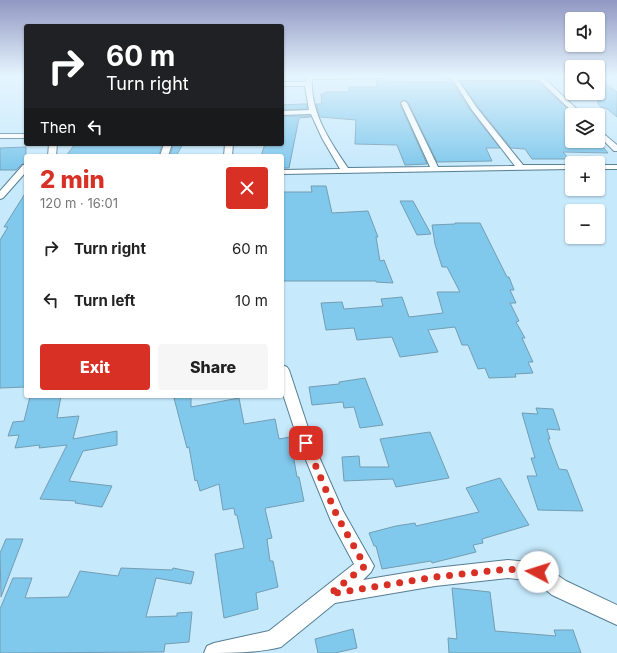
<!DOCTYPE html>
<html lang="en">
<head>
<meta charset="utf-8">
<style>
	:root { --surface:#fff; --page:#f6f6f6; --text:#222; --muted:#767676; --accent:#d93025 }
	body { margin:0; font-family:Inter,sans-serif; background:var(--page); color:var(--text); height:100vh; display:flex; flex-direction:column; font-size:15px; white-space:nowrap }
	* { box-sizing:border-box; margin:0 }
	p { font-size:13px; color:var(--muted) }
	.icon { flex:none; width:22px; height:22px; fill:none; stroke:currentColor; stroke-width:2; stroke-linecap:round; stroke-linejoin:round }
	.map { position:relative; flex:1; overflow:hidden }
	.drawer { position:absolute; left:24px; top:154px; width:260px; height:244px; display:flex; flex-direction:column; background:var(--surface); border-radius:4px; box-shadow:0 1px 3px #0004 }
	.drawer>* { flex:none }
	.banner { position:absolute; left:24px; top:24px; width:260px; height:122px; border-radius:4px; box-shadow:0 1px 3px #0004; background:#202124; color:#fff; overflow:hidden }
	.controls { position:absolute; left:565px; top:12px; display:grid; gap:8px }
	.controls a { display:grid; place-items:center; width:40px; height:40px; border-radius:4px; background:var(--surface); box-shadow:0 1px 3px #0004; font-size:20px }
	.pin { position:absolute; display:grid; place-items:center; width:34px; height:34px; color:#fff; margin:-17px; border-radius:8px; box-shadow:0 2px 6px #0006 }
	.me { position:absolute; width:44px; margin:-22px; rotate:275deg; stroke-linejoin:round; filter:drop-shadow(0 0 3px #0008) }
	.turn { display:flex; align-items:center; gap:14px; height:84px; padding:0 16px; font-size:18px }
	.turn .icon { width:52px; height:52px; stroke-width:2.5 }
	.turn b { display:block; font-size:28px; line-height:34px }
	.then { display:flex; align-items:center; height:38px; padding:0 16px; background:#0003; gap:8px; font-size:15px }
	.round { display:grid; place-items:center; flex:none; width:42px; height:42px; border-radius:4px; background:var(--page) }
	.headline { display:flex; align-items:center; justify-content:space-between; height:68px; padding:0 16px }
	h1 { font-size:24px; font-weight:800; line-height:30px; color:var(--accent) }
	.primary-button { display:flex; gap:8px; margin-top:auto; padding:8px 16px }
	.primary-button a { flex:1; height:46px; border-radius:4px; background:var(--accent); color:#fff; font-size:16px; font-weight:800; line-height:46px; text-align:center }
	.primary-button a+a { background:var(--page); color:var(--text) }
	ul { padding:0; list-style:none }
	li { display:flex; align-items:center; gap:12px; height:52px; padding:0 16px }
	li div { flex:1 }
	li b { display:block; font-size:15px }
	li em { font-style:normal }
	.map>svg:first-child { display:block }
	.building { fill:#80c8ec; stroke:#739db3 }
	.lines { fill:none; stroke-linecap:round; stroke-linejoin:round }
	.minor-casing { stroke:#557e93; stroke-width:2 }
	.minor { fill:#fff; fill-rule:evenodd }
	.route { stroke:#d93025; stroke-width:7; stroke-dasharray:0 12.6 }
</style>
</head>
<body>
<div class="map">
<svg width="617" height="653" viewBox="0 0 617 653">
	<rect width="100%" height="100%" fill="#c6e9fc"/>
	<g class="building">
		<path d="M 598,77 L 617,92 L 617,117 L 606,108 L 602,108 L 598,104 Z"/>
		<path d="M 376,81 L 452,82 L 471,111 L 500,148 L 486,148 L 492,161 L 437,162 L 408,102 L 405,100 L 400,104 L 427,164 L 405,165 L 397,145 L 355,144 L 356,120 L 320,117 L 316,104 L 322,104 L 321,94 L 325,94 L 325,92 L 349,92 L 349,87 L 377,87 Z"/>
		<path d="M 461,82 L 538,82 L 572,113 L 572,141 L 598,141 L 608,153 L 563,152 L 569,159 L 532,159 L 525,149 L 511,148 L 478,107 Z"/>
		<path d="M 302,104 L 307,104 L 307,109 L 282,110 L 282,105 Z"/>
		<path d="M 282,116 L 310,116 L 311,117 L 299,118 L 289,168 L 282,168 L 282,156 L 261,156 L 265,144 L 282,144 Z"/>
		<path d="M 75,144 L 162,144 L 159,156 L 66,156 Z"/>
		<path d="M 173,144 L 183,144 L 176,156 L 170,156 Z"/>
		<path d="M 26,147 L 26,164 L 22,164 L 16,170 L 0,170 L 0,148 Z"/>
		<path d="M 311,186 L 326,186 L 332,213 L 368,211 L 378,237 L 376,237 L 380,261 L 384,260 L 393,283 L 376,282 L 376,281 L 282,281 L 282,192 L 312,192 Z"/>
		<path d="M 26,192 L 26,387 L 0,388 L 0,240 L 8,227 L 4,227 Z"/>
		<path d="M 400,201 L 413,201 L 431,234 L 417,235 Z"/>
		<path d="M 455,223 L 480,223 L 507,277 L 509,277 L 514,290 L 510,290 L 516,303 L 510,303 L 519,321 L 516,322 L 525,338 L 522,338 L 533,362 L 528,362 L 533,373 L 515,374 L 516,377 L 489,378 L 485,368 L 478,369 L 468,345 L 462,345 L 455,327 L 428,330 L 438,352 L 400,357 L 392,337 L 357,340 L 354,328 L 326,330 L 321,303 L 342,302 L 344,309 L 383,306 L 381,299 L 402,297 L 409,317 L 443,313 L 437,292 L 460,292 L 447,267 L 442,267 L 435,244 L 432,225 L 455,224 Z"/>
		<path d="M 365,378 L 383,425 L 360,428 L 354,407 L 344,408 L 343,402 L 312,405 L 309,387 L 339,384 L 339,382 Z"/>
		<path d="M 41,396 L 61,396 L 57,418 L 79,416 L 73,439 L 117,431 L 117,445 L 83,451 L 69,481 L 112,486 L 102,507 L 75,503 L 76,501 L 40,499 L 67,445 L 39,448 L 40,445 L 15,448 L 19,435 L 8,436 L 13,422 L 24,421 L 30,397 Z"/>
		<path d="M 191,396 L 191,407 L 239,398 L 244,424 L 275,419 L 279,439 L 290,437 L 297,477 L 299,477 L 304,501 L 266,508 L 265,509 L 272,538 L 267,539 L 270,561 L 273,561 L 278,587 L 256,593 L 258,609 L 224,618 L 215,554 L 244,548 L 237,515 L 235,515 L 234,508 L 223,510 L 219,484 L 200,491 L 197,480 L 195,481 L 189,447 L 187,448 L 174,398 Z"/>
		<path d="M 536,408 L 553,409 L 560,430 L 547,429 L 550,439 L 548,439 L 559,469 L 567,470 L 583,511 L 538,510 L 527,476 L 537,476 L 531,458 L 535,458 L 522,413 L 538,414 Z"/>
		<path d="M 430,432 L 449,478 L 396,487 L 393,479 L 344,481 L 342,457 L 359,456 L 360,467 L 389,467 L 380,439 Z"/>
		<path d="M 500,478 L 529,525 L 482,539 L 483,543 L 473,545 L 476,552 L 432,563 L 431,561 L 382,569 L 376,546 L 374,546 L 369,533 L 396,526 L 415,523 L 416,526 L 479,512 L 466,488 Z"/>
		<path d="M 6,539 L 23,539 L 1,597 L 0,553 Z"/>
		<path d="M 121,568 L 172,570 L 173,568 L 194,572 L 191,584 L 156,578 L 146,617 L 177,616 L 177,613 L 192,612 L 189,642 L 165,644 L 164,652 L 0,653 L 0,609 L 13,578 L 32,578 L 25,598 L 68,597 L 80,571 L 118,576 Z"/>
		<path d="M 452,588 L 490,592 L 495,631 L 556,636 L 554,630 L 573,630 L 581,653 L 449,653 L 448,638 L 457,639 Z"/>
		<path d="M 353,629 L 357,648 L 335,653 L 318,653 L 315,639 Z"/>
	</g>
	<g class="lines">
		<defs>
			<g id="minor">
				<path d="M 306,76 L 389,76 L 386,78 L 312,79 C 310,112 330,142 348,168 L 430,167 L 401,103 L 404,101 L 407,103 L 438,167 L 515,166 L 472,110 L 453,80 L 439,76 L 542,76 L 583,115 L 576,115 L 539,80 L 458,80 L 477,108 L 523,165 L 572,165 L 572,169 L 282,174 L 282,170 L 340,169 L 322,138 L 311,114 L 282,115 L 282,111 L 309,110 L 305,86 L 282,86 L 282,82 L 306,82 Z"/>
				<path d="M 598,129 L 617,145 L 617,151 L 614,151 L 598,135 Z"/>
				<rect x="0" y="134" width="26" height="4"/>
				<path d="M 49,144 L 57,144 L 56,156 L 48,156 Z"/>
				<path d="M 164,144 L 172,144 L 168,156 L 160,156 Z"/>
				<path d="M 225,144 L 233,144 L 232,156 L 224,156 Z"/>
				<path d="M 23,165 L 26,165 L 26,172 L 3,198 L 0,199 L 0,191 Z"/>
				<rect x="598" y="165" width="19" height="4"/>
				<path d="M 282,365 L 287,367 L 289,370 L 313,443 L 343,511 L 374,566 L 371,572 L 363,580 L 435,568 L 508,560 L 538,563 L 544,566 L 566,581 L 617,605 L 617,625 L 552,595 L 535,581 L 508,578 L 435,586 L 335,603 L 281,647 C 257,653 229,653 204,653 L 207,646 L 214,643 L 269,631 L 354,564 L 331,521 L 299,443 L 282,391 Z"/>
			</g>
		</defs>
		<use href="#minor" class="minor-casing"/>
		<use href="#minor" class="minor"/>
	</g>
	<linearGradient id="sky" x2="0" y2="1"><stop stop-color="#9198c3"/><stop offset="0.45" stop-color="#e5f5fe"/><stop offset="1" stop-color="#e5f5fe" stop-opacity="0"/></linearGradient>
	<rect width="617" height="168" fill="url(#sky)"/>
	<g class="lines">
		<path class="route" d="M 306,443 L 337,516 L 365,566 L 330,594 L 435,577 L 508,569 L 538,572"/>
	</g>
</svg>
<div class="controls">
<a><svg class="icon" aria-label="sound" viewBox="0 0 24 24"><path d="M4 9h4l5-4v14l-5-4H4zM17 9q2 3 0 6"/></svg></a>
<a><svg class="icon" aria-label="search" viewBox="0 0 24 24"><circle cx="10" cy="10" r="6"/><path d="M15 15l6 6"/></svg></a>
<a><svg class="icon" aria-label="layers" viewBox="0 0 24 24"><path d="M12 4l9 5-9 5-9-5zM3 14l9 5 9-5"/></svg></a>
<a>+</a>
<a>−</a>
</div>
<div class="pin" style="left:306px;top:443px;background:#d93025"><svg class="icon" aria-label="arrive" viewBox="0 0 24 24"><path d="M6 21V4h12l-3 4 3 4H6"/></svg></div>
<svg class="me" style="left:538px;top:572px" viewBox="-20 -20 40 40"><circle r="19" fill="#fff"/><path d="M0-13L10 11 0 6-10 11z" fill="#d93025"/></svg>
<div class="banner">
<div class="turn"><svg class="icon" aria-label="right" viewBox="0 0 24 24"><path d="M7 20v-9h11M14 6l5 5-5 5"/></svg><div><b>60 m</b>Turn right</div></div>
<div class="then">Then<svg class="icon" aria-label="left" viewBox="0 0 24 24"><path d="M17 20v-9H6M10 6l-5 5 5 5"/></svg></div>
</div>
<section class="drawer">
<div class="headline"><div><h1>2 min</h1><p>120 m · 16:01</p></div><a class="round" style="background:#d93025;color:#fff"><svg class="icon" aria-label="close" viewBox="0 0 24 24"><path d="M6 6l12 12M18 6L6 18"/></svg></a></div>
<ul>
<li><svg class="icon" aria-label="right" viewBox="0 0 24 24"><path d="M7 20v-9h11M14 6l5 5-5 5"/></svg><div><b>Turn right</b></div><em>60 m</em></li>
<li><svg class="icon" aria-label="left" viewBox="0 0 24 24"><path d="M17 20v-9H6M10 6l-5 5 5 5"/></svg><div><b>Turn left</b></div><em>10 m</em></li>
</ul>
<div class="primary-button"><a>Exit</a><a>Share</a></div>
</section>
</div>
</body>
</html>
